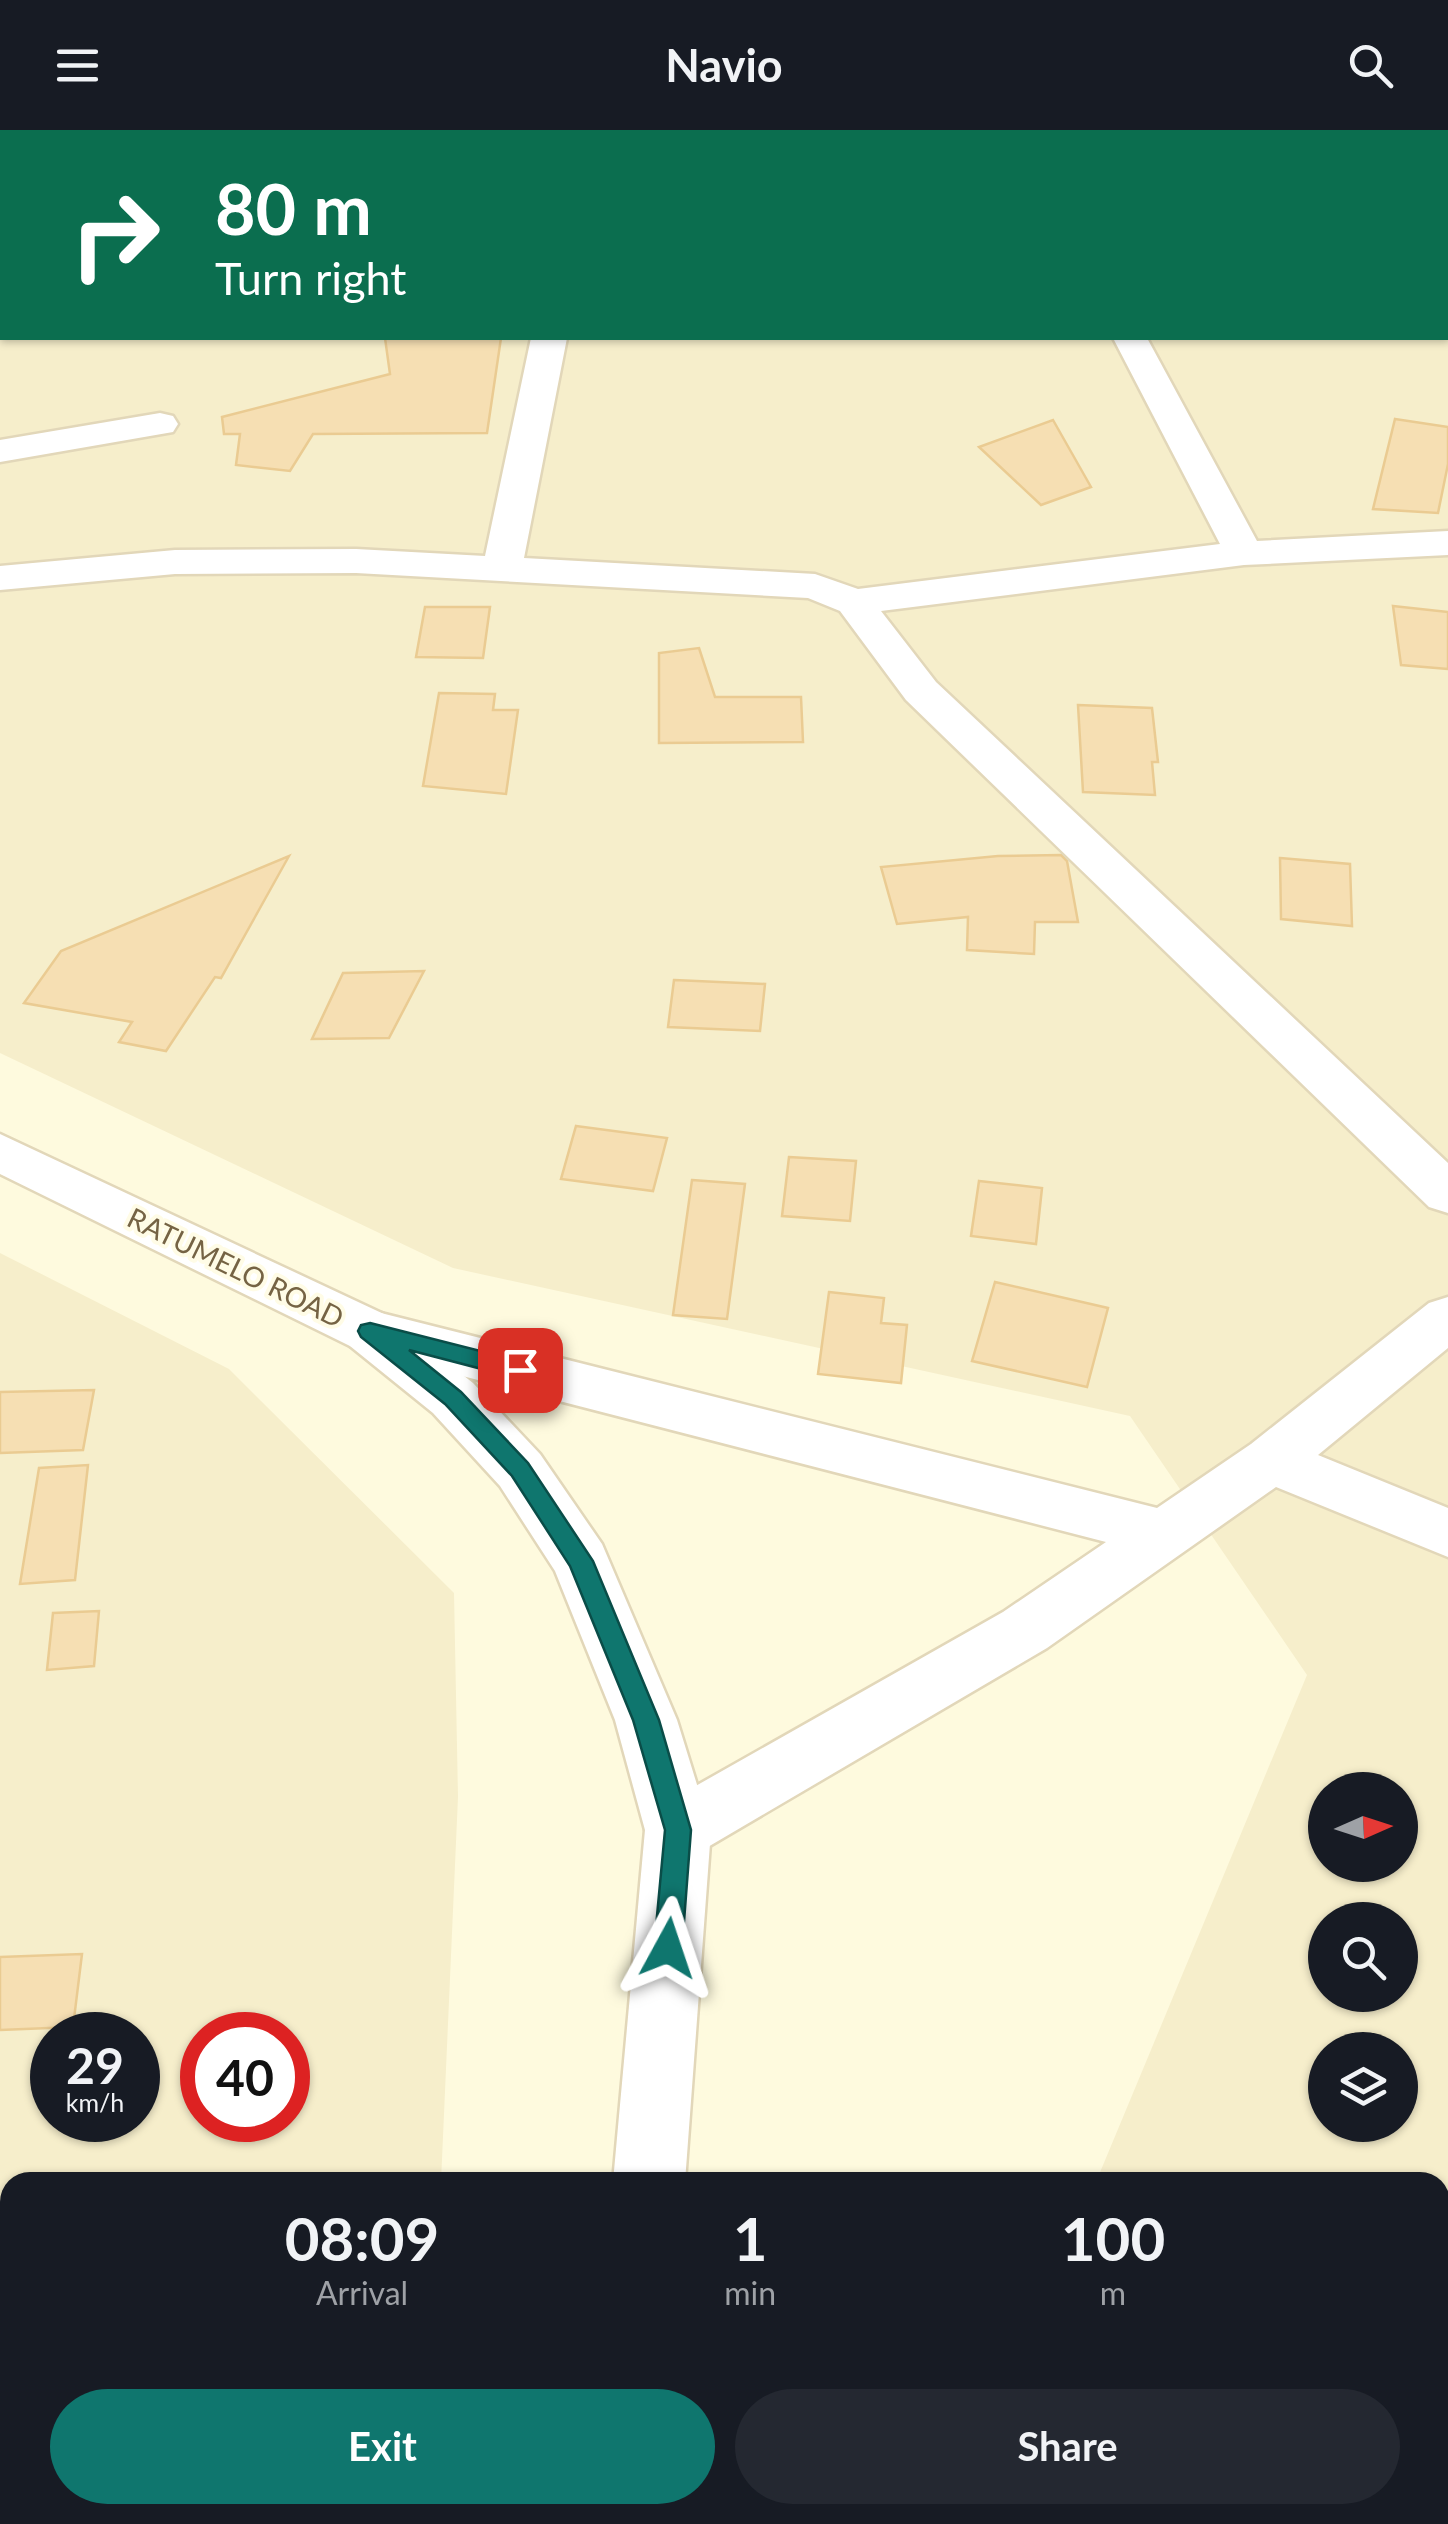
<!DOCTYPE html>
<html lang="en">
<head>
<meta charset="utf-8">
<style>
	:root { --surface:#171b24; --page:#242831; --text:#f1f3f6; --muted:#9ea1a6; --accent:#0f766e }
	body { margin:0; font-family:Lato,sans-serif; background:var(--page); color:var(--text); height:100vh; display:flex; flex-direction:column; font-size:38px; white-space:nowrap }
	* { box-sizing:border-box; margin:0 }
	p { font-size:32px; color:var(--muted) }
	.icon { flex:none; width:55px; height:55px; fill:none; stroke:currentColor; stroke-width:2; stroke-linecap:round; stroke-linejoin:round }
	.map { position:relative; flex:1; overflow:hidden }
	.drawer { position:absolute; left:0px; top:2042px; width:1450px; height:352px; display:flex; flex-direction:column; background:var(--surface); border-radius:30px 30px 0 0; box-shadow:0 2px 8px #0004 }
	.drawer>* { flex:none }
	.banner { position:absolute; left:0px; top:0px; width:1450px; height:210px; box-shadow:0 2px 8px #0004; background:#0b6e4f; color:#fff; overflow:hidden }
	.needle { width:65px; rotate:87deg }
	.buttons { position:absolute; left:1308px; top:1642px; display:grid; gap:20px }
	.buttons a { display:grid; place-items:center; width:110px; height:110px; border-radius:50%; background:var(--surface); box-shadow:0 2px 8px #0004; font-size:50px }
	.speed { position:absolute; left:30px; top:1882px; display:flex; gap:20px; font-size:50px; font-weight:700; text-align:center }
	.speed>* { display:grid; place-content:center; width:130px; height:130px; border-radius:50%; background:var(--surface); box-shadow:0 2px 8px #0004; line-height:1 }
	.speed small { font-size:25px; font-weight:400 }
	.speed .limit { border:15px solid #d22; background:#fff; color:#111 }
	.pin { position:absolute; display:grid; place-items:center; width:85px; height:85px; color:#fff; margin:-42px; border-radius:20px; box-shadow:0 5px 15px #0006 }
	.me { position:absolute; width:110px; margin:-55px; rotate:5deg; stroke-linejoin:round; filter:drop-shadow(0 0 8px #0008) }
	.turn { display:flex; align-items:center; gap:35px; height:210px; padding:0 50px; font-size:45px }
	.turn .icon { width:130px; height:130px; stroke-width:2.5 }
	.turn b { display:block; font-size:70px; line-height:85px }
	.eta { display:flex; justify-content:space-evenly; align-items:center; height:170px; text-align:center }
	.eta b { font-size:60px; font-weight:700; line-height:70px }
	.button { display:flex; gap:20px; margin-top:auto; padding:20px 50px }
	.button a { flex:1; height:115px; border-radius:60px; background:var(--accent); color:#fff; font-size:40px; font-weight:700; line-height:115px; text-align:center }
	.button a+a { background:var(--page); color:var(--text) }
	header { display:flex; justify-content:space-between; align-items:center; height:130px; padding:0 50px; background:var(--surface); font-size:45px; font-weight:700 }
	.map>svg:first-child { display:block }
	.residential { fill:#f6eecb; fill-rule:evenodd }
	.building { fill:#f6dfb3; stroke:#eacb92; stroke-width:2.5 }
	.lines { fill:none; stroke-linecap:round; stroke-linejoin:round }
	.minor-casing { stroke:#e2d7b9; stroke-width:5 }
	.tertiary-casing { stroke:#e2d7b9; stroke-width:5 }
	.minor { fill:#fff; fill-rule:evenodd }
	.tertiary { fill:#fff; fill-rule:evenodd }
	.route { fill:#0f766e; stroke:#0a4d48; stroke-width:2.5 }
	.labels { text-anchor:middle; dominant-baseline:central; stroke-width:8; stroke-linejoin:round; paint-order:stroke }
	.street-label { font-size:28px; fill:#756344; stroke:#fffce6 }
</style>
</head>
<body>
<header><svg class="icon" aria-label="menu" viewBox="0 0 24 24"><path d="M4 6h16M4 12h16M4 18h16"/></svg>Navio<svg class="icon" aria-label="search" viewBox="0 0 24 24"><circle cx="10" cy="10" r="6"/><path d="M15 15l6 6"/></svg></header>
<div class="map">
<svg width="1448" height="2394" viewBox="0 0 1448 2394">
	<rect width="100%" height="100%" fill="#fefade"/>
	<g class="residential">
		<path d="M 0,0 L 1448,0 L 1448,2394 L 1013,2394 L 1015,2385 L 1440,2385 L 1440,2052 L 1096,2052 L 1307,1545 L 1130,1286 L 453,1138 L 0,923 ZM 2,2 L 1448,2 L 1448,208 L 2,208 ZM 1325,1660 L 1400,1660 L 1400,1735 L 1325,1735 ZM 1325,1790 L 1400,1790 L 1400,1865 L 1325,1865 ZM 1325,1920 L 1400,1920 L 1400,1995 L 1325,1995 Z"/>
		<path d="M 0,1123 L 229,1239 L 454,1463 L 458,1667 L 441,2052 L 10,2052 L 10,2385 L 462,2385 L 463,2394 L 0,2394 ZM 52,1905 L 138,1905 L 138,1990 L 52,1990 ZM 202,1905 L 288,1905 L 288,1990 L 202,1990 Z"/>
	</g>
	<g class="building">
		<path d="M 385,208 L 501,208 L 487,303 L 313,304 L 290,341 L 236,335 L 240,304 L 224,304 L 222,287 L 390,244 Z"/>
		<path d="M 1395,289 L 1448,297 L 1448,334 L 1438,383 L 1373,379 Z"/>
		<path d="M 1053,290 L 1091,357 L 1041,375 L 979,317 Z"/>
		<path d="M 1393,476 L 1448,482 L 1448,539 L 1401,535 Z"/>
		<path d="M 425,477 L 490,477 L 483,528 L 416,527 Z"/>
		<path d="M 699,518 L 715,567 L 801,567 L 803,612 L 659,613 L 659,523 Z"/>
		<path d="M 439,563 L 495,564 L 493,580 L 518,580 L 506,664 L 423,656 Z"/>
		<path d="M 1078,575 L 1152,578 L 1158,632 L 1152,632 L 1155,665 L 1083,662 Z"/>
		<path d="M 1061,725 L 1067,731 L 1078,792 L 1035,792 L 1034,824 L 967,820 L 968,787 L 897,794 L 881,737 L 998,726 Z"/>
		<path d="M 289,726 L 221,848 L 215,847 L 166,921 L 119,912 L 132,892 L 24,873 L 61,821 Z"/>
		<path d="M 1280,728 L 1350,734 L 1352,796 L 1281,789 Z"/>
		<path d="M 424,841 L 389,908 L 312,909 L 343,843 Z"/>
		<path d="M 674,850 L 765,854 L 760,901 L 668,897 Z"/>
		<path d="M 576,996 L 667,1008 L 653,1061 L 561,1049 Z"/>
		<path d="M 789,1027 L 856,1031 L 850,1091 L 782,1086 Z"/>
		<path d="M 692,1050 L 745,1054 L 727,1189 L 673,1185 Z"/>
		<path d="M 979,1051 L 1042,1058 L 1036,1114 L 971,1106 Z"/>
		<path d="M 995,1152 L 1108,1178 L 1087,1257 L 972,1231 Z"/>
		<path d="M 829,1162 L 884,1168 L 881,1193 L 907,1195 L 901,1253 L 818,1244 Z"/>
		<path d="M 94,1260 L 83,1320 L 0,1323 L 0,1262 Z"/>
		<path d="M 88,1335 L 75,1450 L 20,1454 L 39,1338 Z"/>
		<path d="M 99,1481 L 94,1536 L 47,1540 L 53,1483 Z"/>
		<path d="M 82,1824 L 73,1897 L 0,1900 L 0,1827 Z"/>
	</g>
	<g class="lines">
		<defs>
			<g id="minor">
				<path d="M 551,0 L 583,0 L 583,2 L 552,2 Z"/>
				<path d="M 531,208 L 567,208 L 524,428 L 815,444 L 858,459 L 1220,414 L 1113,208 L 1147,208 L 1257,411 L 1448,401 L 1448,425 L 1244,435 L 881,481 L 936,552 L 1448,1033 L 1448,1083 L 1429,1077 L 906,570 L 840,481 L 808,468 L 356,443 L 175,444 L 0,460 L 0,436 L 175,420 L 356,419 L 485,426 Z"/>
				<path d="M 160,283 L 173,286 L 178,294 L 173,302 L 0,332 L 0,310 Z"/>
				<path d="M 1448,1167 L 1448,1218 L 1318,1325 L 1448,1378 L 1448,1427 L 1276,1357 L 1047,1518 L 701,1721 L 678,1729 L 655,1721 L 645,1700 L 655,1679 L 1003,1482 L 1106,1412 L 369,1222 L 350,1216 L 341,1201 L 350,1186 L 369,1180 L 1157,1378 L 1251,1314 L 1429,1173 Z"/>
			</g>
			<g id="tertiary">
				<path d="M 1065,0 L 1106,0 L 1108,2 L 1067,2 Z"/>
				<path d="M 0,1004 L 388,1186 L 473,1253 L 540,1324 L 602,1414 L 677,1590 L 711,1700 L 685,2052 L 613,2052 L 645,1700 L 615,1590 L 555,1441 L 500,1356 L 433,1283 L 350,1216 L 0,1044 Z"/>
				<rect x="585" y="2385" width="78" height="9"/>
			</g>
		</defs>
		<use href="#minor" class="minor-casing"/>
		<use href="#tertiary" class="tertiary-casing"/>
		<use href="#minor" class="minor"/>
		<use href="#tertiary" class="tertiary"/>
	</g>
	<path class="route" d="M 370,1193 L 520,1231 L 532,1240 L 520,1249 L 409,1220 L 461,1262 L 528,1333 L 593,1431 L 659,1590 L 691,1700 L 682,1818 L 678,1827 L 668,1830 L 658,1827 L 654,1818 L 665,1700 L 633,1590 L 570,1436 L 512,1346 L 445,1274 L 361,1207 L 358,1201 L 361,1195 Z"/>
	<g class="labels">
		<g class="street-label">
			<text transform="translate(236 1137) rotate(26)">RATUMELO ROAD</text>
		</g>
	</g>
</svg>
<div class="buttons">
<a><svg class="needle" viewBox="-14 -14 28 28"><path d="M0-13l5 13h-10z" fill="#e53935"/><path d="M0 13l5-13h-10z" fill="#9ea1a6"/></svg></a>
<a><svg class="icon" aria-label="search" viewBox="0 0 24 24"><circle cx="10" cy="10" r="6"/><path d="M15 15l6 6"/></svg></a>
<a><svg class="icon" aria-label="layers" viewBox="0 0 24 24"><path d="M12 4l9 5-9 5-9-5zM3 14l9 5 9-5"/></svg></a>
</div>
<div class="speed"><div>29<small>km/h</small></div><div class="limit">40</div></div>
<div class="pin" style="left:520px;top:1240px;background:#d93025"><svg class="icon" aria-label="arrive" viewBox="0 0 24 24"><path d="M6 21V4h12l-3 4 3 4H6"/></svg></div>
<svg class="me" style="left:668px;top:1818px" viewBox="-20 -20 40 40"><path d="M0-17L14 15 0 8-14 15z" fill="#0f766e" stroke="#fff" stroke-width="4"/></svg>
<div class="banner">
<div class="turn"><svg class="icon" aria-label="right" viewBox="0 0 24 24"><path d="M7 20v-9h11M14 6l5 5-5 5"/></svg><div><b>80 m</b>Turn right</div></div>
</div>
<section class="drawer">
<div class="eta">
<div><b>08:09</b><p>Arrival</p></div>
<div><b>1</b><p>min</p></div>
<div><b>100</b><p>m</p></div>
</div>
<div class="button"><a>Exit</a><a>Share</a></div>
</section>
</div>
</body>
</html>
